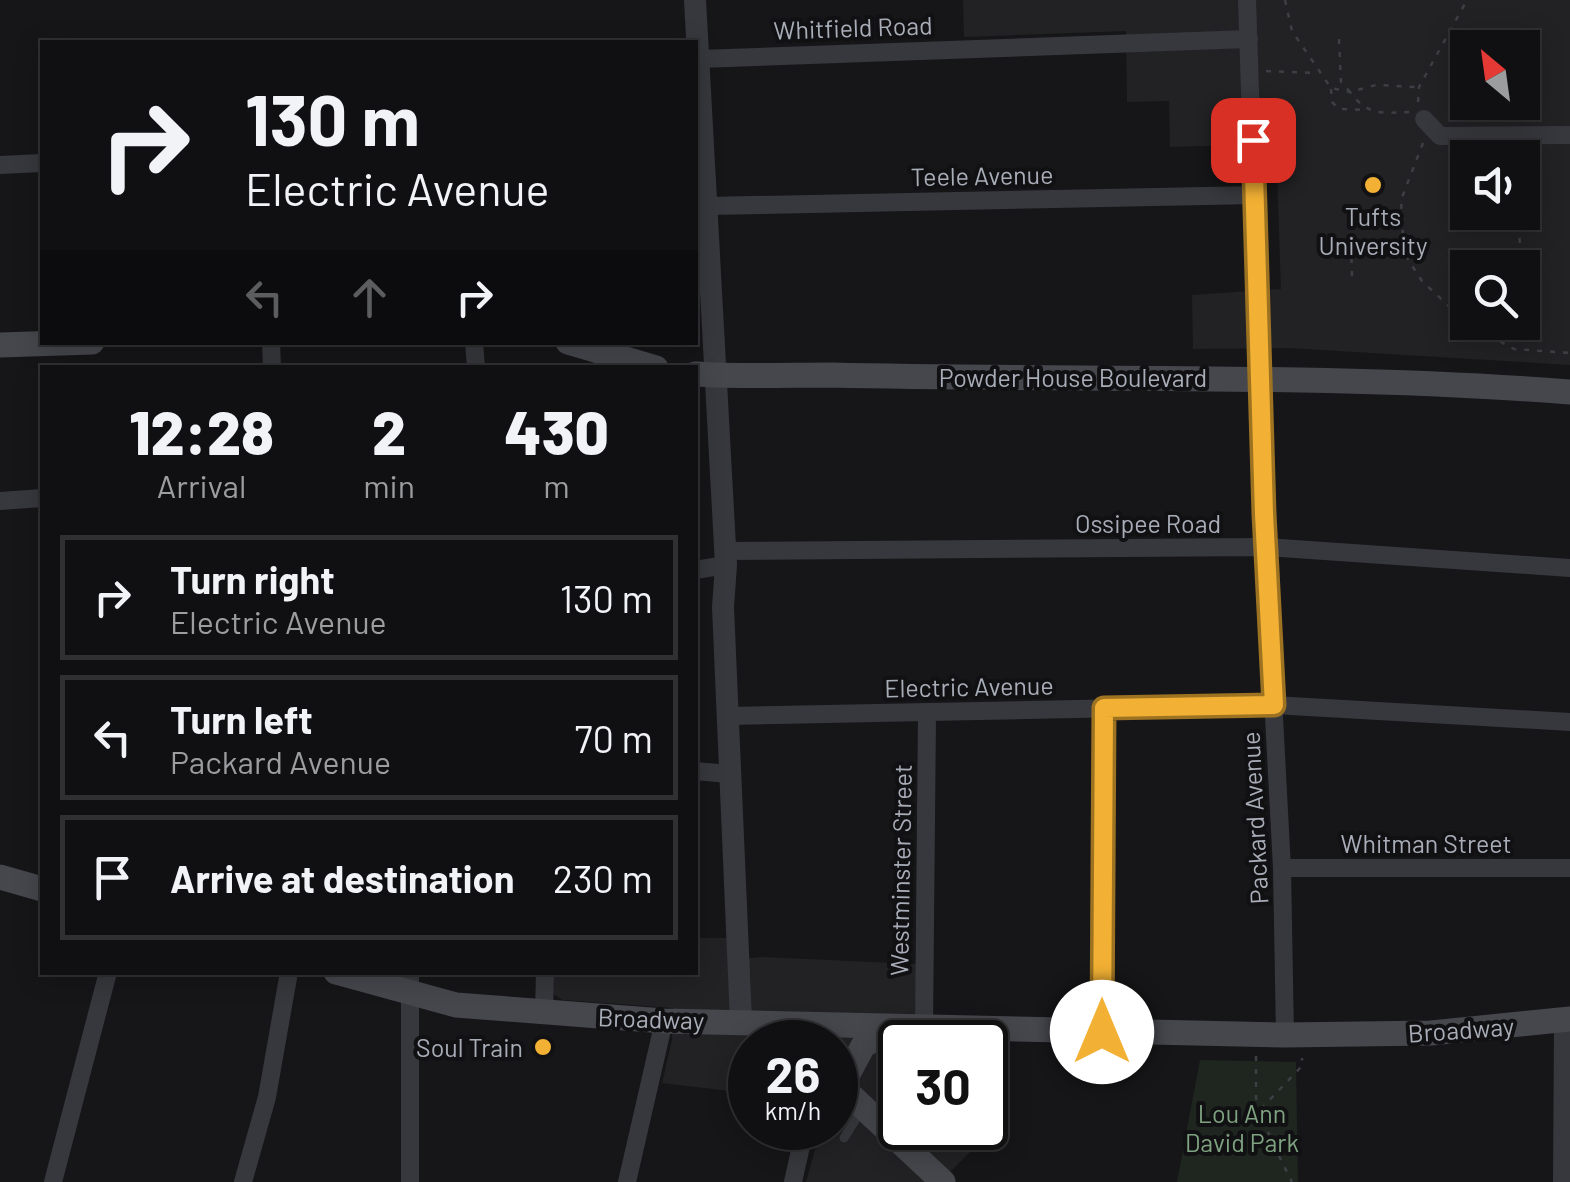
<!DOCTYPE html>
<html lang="en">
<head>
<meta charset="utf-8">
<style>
	:root { --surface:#101012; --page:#19191b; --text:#f1f3f6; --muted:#9c9d9f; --line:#303032 }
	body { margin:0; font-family:Barlow,sans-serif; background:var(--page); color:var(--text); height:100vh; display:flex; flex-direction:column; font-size:38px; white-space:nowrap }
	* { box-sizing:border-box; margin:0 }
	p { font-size:32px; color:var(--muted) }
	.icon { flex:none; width:55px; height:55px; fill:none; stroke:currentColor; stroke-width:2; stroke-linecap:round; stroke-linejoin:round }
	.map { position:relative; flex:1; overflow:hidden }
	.sheet { position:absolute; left:40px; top:365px; width:658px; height:610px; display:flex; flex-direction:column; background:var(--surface); border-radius:0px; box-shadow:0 5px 25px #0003,0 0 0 2px var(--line) }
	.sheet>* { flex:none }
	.hud { position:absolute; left:40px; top:40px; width:658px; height:305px; border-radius:0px; box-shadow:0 5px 25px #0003,0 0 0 2px var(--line); background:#101012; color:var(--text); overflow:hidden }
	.needle { width:65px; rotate:331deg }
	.fabs { position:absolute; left:1450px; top:30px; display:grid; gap:20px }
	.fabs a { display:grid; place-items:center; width:90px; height:90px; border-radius:0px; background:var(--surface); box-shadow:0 5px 25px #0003,0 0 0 2px var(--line); font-size:50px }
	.speed { position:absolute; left:728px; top:1020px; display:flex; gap:20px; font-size:50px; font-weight:700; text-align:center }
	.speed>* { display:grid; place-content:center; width:130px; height:130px; border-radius:50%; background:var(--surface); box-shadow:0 5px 25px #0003,0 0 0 2px var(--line); line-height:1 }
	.speed small { font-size:25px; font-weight:400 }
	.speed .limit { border:5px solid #111; border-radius:15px; background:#fff; color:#111 }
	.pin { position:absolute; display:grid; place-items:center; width:85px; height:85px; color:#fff; margin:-42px; border-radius:20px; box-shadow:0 5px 15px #0006 }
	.me { position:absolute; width:110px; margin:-55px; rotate:0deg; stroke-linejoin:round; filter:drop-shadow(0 0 8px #0008) }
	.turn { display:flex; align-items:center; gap:35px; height:210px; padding:0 40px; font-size:45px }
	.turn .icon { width:130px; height:130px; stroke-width:2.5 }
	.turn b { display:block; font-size:70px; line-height:85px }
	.lanes { display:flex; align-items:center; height:95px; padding:0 40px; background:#0003; justify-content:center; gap:50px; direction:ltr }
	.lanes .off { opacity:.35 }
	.eta { display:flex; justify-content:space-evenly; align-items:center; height:170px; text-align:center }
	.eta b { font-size:60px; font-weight:800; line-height:70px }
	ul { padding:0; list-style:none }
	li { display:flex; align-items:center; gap:30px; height:125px; margin:0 20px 15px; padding:0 20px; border:5px solid var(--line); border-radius:0px }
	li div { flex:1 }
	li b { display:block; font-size:38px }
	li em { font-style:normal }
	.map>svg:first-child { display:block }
	.built { fill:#222225; fill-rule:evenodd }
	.green { fill:#1e261f }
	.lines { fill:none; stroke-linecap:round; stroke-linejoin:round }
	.path { stroke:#3d3f44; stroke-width:2.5; stroke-dasharray:5 8; stroke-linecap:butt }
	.service { stroke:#37383d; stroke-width:9 }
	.minor { stroke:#37383d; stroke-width:18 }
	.tertiary { stroke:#37383d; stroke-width:22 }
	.secondary { stroke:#45474d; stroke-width:25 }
	.route-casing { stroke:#9d7322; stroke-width:25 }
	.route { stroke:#f2b134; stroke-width:18 }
	.poi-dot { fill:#f2b134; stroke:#111113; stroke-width:4 }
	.labels { text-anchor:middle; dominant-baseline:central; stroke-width:8; stroke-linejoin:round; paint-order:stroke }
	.street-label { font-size:25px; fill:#a8adb8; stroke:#111113 }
	.poi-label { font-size:25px; fill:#a8adb8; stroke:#111113 }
	.park-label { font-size:25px; fill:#7fa381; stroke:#111113 }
</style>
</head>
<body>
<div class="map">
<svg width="1570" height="1182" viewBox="0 0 1570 1182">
	<rect width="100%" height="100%" fill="#161618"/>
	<g class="built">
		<path d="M 963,0 L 1570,0 L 1570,365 L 1288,348 L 1193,349 L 1192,295 L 1281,289 L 1276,144 L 1170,147 L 1169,101 L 1127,102 L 1126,31 L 964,37 ZM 1468,48 L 1522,48 L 1522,102 L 1468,102 ZM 1468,158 L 1522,158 L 1522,212 L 1468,212 ZM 1468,268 L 1522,268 L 1522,322 L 1468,322 Z"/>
		<path d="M 695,938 L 732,938 L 737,959 L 762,957 L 916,964 L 922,1042 L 900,1042 L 900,1128 L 976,1128 L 986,1136 L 940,1182 L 806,1182 L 821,1128 L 835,1128 L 835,1042 L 750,1042 L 750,1102 L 733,1101 L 729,1091 L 662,1083 L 672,1040 L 673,1008 L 563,1000 L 553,994 L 554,973 L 695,972 Z"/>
	</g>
	<path class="green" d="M 1200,1060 L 1296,1062 L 1298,1182 L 1177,1182 Z"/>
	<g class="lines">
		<g class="path">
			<path d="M 1285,0 L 1292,31 L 1331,88 L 1350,92 C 1368,116 1381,113 1409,112"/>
			<path d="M 1339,39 L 1341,82 L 1350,92 L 1376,85 L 1417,87"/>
			<path d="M 1266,71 L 1318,73"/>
			<path d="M 1331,89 L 1332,102 L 1339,109 L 1367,110"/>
			<path d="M 1418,102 L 1419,87 L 1467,0"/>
			<path d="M 1423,143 L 1401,200 L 1404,253 L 1422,281 L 1468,324 L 1514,349 L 1570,353"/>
			<path d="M 1270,150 L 1294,149"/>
			<path d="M 1513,158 L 1528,153"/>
			<path d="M 1522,169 L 1535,155"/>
			<path d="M 1519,212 L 1520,255 L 1540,252"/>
			<path d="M 1352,276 L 1351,243 L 1402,240"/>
			<path d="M 1256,1056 L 1256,1098 L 1271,1140 L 1292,1182"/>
			<path d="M 1261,1109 L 1302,1066 L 1302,1058"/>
		</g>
		<path class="service" d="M 844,1138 L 861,1111"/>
		<g class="minor">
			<path d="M 1247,0 L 1265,547 L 1282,868 L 1285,1035"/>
			<path d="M 699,59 L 1249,39"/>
			<path d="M 1424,119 L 1440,136 L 1570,135"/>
			<path d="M 0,165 L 42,163"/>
			<path d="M 708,206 L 1256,195"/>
			<path d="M 271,342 L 272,368"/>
			<path d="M 474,342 L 476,368"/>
			<path d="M 0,501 L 42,498"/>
			<path d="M 725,551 L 1265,547 L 1570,568"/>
			<path d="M 695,570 L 726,565"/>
			<path d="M 728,716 L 1274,705 L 1570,722"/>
			<path d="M 695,771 L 729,774"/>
			<path d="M 1282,868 L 1570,868"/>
			<path d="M 544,1014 L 545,972"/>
			<path d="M 924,1028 L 927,713"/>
			<path d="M 1102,1031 L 1104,708"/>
			<path d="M 53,1182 L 108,972"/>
			<path d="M 243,1182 L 267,1097 L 289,972"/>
			<path d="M 410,1182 L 410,972"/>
			<path d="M 627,1182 L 664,1021"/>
			<path d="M 793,1182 L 805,1128"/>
			<path d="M 1562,1182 L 1563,1021"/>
		</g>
		<path class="tertiary" d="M 695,0 L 726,565 L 723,607 L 741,1021"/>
		<g class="secondary">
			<path d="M 568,342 L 656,368"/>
			<path d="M 0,345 L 92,342"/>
			<path d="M 695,374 C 741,377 786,375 832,375 C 1078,381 1324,373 1570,392"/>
			<path d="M 0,877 L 42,889"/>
			<path d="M 336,972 L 456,1005 L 664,1021 L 1285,1035 L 1431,1033 L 1570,1019"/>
			<path d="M 835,1081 L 943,1182"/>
			<path d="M 841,1087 L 863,1046 L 893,1027"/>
		</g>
	</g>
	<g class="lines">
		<defs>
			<path id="route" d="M 1102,1032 L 1104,708 L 1274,705 L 1264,514 L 1253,140"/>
		</defs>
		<use href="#route" class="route-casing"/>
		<use href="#route" class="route"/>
	</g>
	<g class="poi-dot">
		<circle cx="1373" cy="185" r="10"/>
		<circle cx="543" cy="1047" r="10"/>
	</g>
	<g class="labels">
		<g class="street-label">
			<text transform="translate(853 27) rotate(-2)">Whitfield Road</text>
			<text transform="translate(982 175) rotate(-1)">Teele Avenue</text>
			<text x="1073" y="377">Powder House Boulevard</text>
			<text x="1148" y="523">Ossipee Road</text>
			<text transform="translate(969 686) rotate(-1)">Electric Avenue</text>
			<text transform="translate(1254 818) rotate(-93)">Packard Avenue</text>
			<text x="1426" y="843">Whitman Street</text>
			<text transform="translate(900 870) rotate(-89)">Westminster Street</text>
			<text transform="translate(651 1018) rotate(2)">Broadway</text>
			<text transform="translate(1461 1029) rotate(-4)">Broadway</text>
		</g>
		<g class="poi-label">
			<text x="1373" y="216">Tufts<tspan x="1373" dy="29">University</tspan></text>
			<text x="523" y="1047" text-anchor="end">Soul Train</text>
		</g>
		<g class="park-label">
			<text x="1242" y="1113">Lou Ann<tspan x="1242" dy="29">David Park</tspan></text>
		</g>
	</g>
</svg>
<div class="fabs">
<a><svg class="needle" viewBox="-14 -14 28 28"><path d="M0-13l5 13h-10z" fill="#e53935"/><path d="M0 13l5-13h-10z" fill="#9c9d9f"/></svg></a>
<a><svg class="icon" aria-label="sound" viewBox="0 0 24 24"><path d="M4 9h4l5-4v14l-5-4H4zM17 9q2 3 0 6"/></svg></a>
<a><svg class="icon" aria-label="search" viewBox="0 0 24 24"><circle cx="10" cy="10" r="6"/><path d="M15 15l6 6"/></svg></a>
</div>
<div class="speed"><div>26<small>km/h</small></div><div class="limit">30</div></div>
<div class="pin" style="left:1253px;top:140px;background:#d93025"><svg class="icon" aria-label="arrive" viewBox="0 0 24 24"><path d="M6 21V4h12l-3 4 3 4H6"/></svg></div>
<svg class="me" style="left:1102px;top:1032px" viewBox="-20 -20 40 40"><circle r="19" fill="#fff"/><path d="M0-13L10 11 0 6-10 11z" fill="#f2b134"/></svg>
<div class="hud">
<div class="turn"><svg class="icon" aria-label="right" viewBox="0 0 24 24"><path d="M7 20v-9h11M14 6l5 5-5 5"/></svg><div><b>130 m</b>Electric Avenue</div></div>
<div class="lanes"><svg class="icon off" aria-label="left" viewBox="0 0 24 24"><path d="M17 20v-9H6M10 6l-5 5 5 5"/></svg><svg class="icon off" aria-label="ahead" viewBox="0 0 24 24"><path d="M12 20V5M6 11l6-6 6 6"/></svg><svg class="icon" aria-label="right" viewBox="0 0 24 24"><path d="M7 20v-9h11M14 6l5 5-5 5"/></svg></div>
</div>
<section class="sheet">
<div class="eta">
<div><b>12:28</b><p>Arrival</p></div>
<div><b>2</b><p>min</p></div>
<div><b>430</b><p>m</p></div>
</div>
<ul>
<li><svg class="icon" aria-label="right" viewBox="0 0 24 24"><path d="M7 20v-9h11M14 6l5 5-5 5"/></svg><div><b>Turn right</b><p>Electric Avenue</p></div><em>130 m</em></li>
<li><svg class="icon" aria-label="left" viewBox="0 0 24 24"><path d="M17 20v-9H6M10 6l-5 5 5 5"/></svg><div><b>Turn left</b><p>Packard Avenue</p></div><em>70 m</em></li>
<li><svg class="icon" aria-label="arrive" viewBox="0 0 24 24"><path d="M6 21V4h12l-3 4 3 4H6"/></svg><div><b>Arrive at destination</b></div><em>230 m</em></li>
</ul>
</section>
</div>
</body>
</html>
